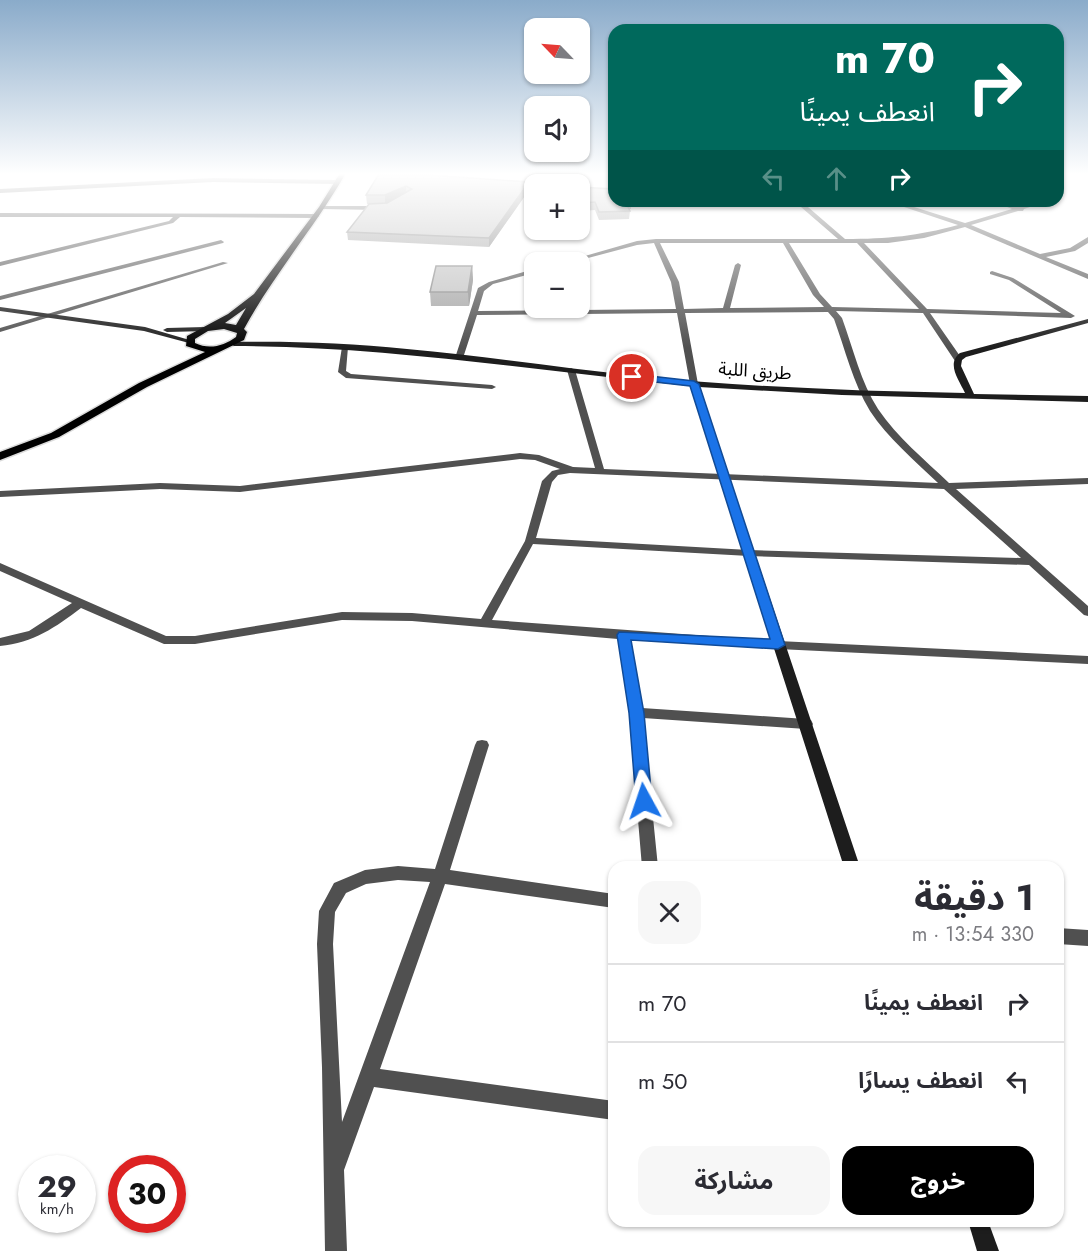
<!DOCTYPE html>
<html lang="ar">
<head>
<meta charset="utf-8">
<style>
	:root { --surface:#fff; --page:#f7f7f7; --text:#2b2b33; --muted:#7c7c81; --line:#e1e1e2; --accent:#000 }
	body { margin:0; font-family:Jost,"Noto Sans Arabic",sans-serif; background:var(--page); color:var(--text); direction:rtl; height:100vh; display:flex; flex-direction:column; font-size:22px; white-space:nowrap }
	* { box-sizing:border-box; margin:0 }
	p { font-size:20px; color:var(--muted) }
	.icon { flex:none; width:33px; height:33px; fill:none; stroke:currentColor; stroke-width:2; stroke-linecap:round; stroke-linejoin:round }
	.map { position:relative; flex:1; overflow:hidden; direction:ltr }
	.drawer { position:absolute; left:608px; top:861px; width:456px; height:366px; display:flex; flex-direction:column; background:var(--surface); border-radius:18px; box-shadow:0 2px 4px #0004; direction:rtl }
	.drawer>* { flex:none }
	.banner { position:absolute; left:608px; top:24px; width:456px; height:183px; border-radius:18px; box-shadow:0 2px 4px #0004; direction:rtl; background:#00695c; color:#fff; overflow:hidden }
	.needle { width:39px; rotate:295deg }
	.fabs { position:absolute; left:524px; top:18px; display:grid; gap:12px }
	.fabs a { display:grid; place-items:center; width:66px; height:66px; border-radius:12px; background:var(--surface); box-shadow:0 2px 4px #0004; font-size:30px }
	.speed { position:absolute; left:18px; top:1155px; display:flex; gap:12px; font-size:30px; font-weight:700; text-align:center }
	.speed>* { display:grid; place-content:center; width:78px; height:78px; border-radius:50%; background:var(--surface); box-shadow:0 2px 4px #0004; line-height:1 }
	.speed small { font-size:15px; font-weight:400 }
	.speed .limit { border:9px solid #d22; background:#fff; color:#111 }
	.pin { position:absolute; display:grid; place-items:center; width:51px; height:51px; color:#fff; margin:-26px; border:3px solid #fff; border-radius:50%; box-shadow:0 2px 6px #0007 }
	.me { position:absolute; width:66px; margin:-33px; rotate:355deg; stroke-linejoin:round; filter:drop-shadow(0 0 4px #0008) }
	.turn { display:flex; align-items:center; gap:21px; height:126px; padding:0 30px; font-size:27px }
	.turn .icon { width:78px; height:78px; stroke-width:2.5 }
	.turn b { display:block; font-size:42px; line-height:51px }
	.lanes { display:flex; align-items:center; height:57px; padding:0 30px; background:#0003; justify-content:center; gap:30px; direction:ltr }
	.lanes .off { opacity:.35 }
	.round { display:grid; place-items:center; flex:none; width:63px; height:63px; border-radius:18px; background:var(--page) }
	.headline { display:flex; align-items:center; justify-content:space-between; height:102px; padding:0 30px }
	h1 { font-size:36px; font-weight:700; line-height:45px }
	.primary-button { display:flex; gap:12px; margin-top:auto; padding:12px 30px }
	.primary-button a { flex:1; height:69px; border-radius:18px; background:var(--accent); color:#fff; font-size:24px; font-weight:700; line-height:69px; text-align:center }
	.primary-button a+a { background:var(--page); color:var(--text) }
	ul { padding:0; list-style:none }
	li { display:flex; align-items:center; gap:18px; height:78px; padding:0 30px; border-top:2px solid var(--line) }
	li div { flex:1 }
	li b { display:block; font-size:22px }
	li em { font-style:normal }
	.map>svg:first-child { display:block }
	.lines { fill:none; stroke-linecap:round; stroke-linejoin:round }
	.primary-casing { stroke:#dbdbdb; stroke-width:3 }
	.lane { fill:#505050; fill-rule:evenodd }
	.street { fill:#505050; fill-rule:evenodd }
	.secondary { fill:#1d1d1d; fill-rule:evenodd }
	.primary { fill:#000; fill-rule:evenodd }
	.wall { fill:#a5a5a5 }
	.shaded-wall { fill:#868686 }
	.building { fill:#c0c0c0; stroke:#868686; stroke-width:1.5 }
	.route { fill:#1a73e8; stroke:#114b97; stroke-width:1.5 }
	.labels { text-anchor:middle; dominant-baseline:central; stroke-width:5; stroke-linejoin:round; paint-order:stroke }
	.far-street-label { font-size:18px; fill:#000; stroke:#fff }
</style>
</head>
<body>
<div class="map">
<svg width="1088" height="1251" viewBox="0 0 1088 1251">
	<rect width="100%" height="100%" fill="#fff"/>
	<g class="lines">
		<defs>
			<path id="primary" d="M 340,173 L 346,173 C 315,227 274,274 244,329 L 247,332 L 244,340 L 147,387 L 59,437 L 0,460 L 0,452 L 51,433 L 139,383 L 205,352 L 186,346 L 187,336 L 228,314 L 254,294 L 319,207 ZM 246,308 L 236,325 L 225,323 ZM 224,329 L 237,333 L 236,337 C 224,346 209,350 195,343 L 195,339 L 208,331 Z"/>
		</defs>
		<use href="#primary" class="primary-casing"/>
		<g class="lane">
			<path d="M 322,206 L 379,206 L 382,208 L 379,210 L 320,209 Z"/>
			<path d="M 345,345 L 348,347 L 346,371 L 351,374 L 492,385 L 496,387 L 492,389 L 346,378 L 338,372 L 342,347 Z"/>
		</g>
		<g class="street">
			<path d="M 213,178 L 337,180 L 340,182 L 337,184 L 213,182 L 0,193 L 0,189 Z"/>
			<path d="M 735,201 L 753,201 L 750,203 Z"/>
			<path d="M 794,201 L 801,201 L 845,239 C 888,239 917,236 958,225 L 886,201 L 895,201 L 965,223 L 1012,209 L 993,201 C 1002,201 1009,206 1018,207 C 1027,207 1038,201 1048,201 L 1024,209 L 1023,211 L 1018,211 L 971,225 L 1040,254 L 1070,248 L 1088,237 L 1088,243 L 1075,251 L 1046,257 L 1088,274 L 1088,279 L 965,227 L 924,238 L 888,243 L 864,243 L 927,309 L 1061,313 L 1009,280 L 990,274 L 990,272 L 992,271 L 1013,278 L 1075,316 L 1071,318 L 930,313 L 962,359 L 961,361 L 955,361 L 923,313 L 836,311 L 842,318 C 853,348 861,383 878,409 C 897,437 925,460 949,483 L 1088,478 L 1088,484 L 956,489 L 1088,606 L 1088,616 L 1084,615 L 1029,565 L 749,556 L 533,544 L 492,620 L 778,641 L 1088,656 L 1088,664 L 778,649 L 631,639 L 642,708 L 806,719 L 811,720 L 813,724 L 811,728 L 806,729 L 643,718 L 658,867 L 642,867 L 629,713 L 618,639 L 412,621 L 342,620 L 195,644 L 164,644 L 81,608 C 56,627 33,643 0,646 L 0,638 L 29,631 L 72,603 L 0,571 L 0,563 L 166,636 L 195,636 L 342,612 L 412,613 L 481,619 L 525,541 L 542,481 L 552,471 L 560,469 L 535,460 L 520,459 L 240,492 L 160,489 L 0,497 L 0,491 L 160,483 L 240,486 L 520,453 L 539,455 L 573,467 L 595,468 L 567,370 L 571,368 L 575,370 L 604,469 L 938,483 C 915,461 887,437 870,411 C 853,383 845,349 834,319 L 828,312 L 685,313 L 698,384 L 694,387 L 690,384 L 677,313 L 477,315 L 463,358 L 459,360 L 455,358 L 478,288 L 489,282 L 534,269 L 534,273 L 493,284 L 484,291 L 478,311 L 676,309 L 671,282 L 654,243 L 637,245 L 573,262 L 564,262 L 637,241 L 656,239 L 838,239 ZM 660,243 L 783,243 L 813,295 L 824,307 L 730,308 L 741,265 L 738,263 L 735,265 L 723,308 L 684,309 L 679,282 ZM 789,243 L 857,243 L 919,309 L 832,307 L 820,294 ZM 570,473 L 944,489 L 1021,558 L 749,550 L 536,538 L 552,482 L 558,475 Z"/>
			<path d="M 0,213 L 316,214 L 319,216 L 316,218 L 180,217 L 173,223 L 0,266 L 0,262 L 169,221 L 173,217 L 0,217 Z"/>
			<path d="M 221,240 L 224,242 L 223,243 L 0,300 L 0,296 Z"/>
			<path d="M 223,262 L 228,263 L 0,332 L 0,328 Z"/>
			<path d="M 482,740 L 487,741 L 489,745 L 450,870 L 614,894 L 614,908 L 445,884 L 380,1069 L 614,1101 L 614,1120 L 374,1087 L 344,1170 L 347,1251 L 325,1251 L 322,1067 L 317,944 L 319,911 L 334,883 L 365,870 L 398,866 L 435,869 L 475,745 L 477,741 ZM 398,880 L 430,882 L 342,1122 L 333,944 L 335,912 L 346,893 L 366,884 Z"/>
			<path d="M 1058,928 L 1088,930 L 1088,946 L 1058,944 Z"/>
		</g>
		<g class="secondary">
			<path d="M 0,307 L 145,327 L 193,341 L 189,343 L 144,331 L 0,311 Z"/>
			<path d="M 1088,319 L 1088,323 L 966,357 L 962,360 L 961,366 L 974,394 L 1088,396 L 1088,402 L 842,395 L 699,387 L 860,867 L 844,867 L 690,386 C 537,371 388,346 234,346 L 230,344 L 234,342 C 292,341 349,343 407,349 C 484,356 561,368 638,376 C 746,387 856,391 965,393 C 959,380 946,364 960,353 Z"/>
			<path d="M 205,327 L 208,327 L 208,331 L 167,332 L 163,330 L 167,328 Z"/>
			<path d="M 968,1221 L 988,1221 L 999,1251 L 977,1251 Z"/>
		</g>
		<use href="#primary" class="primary"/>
	</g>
	<g class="wall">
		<path d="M 379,174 L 529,190 L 489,247 L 348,240 L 347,232 L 370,204 L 367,204 L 366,195 Z"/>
		<path d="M 579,187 L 631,201 L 631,209 L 629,209 L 630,211 L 629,219 L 599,220 L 595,210 L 580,211 L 579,208 Z"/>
		<path d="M 472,266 L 473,280 L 469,306 L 431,306 L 430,292 Z"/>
	</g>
	<g class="shaded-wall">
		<path d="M 529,182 L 529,190 L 489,247 L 489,238 Z"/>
		<path d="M 406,186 L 406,194 L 385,204 L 385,195 Z"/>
		<path d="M 472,266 L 473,280 L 469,306 L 468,292 Z"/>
	</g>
	<g class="building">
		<path d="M 394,173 L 401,173 L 529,182 L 489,238 L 347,232 L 369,204 L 387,203 L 412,189 L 406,186 L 385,195 L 366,195 L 379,174 Z"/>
		<path d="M 579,187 L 614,189 L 614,201 L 631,201 L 625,201 L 630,211 L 599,212 L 595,202 L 580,203 L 579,200 Z"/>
		<path d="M 436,266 L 472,266 L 468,292 L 430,292 Z"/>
	</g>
	<linearGradient id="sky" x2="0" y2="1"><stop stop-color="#8aabca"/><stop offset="0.5" stop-color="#fff"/><stop offset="1" stop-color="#fff" stop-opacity="0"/></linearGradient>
	<rect width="1088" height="348" fill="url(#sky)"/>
	<path class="route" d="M 632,374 L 694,381 L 699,384 L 785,645 L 778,649 L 631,640 L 644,713 L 652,801 L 650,806 L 644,808 L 638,806 L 636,801 L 629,713 L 617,635 L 619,632 L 770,639 L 690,386 L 629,379 L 627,377 Z"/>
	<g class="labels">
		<g class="far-street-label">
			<text transform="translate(755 371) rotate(4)">طريق اللبة</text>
		</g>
	</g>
</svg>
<div class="fabs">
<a><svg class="needle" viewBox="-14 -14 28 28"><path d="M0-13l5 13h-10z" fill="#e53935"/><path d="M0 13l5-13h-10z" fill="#7c7c81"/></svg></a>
<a><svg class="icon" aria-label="sound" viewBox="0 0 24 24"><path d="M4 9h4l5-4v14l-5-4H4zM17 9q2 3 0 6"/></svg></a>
<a>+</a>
<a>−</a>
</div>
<div class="speed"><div>29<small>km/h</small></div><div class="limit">30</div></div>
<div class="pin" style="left:632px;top:377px;background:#d93025"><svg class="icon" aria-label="arrive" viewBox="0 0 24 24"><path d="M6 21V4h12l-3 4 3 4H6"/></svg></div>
<svg class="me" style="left:644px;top:801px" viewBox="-20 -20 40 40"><path d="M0-17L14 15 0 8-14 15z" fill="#1a73e8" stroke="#fff" stroke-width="4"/></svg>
<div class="banner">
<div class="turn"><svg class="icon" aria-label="right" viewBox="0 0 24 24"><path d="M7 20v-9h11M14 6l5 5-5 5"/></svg><div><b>70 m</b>انعطف يمينًا</div></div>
<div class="lanes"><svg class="icon off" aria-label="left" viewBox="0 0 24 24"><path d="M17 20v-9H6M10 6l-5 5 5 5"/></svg><svg class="icon off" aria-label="ahead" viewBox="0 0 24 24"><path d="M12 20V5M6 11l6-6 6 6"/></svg><svg class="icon" aria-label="right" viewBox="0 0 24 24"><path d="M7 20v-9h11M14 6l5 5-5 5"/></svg></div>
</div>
<section class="drawer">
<div class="headline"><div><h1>1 دقيقة</h1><p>330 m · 13:54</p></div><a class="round"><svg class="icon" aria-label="close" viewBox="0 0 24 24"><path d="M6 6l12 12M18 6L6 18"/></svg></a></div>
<ul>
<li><svg class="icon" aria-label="right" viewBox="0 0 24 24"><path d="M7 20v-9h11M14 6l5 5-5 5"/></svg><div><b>انعطف يمينًا</b></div><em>70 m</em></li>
<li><svg class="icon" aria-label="left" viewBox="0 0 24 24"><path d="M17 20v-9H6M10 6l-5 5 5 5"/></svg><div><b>انعطف يسارًا</b></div><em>50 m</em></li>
</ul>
<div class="primary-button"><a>خروج</a><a>مشاركة</a></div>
</section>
</div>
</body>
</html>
